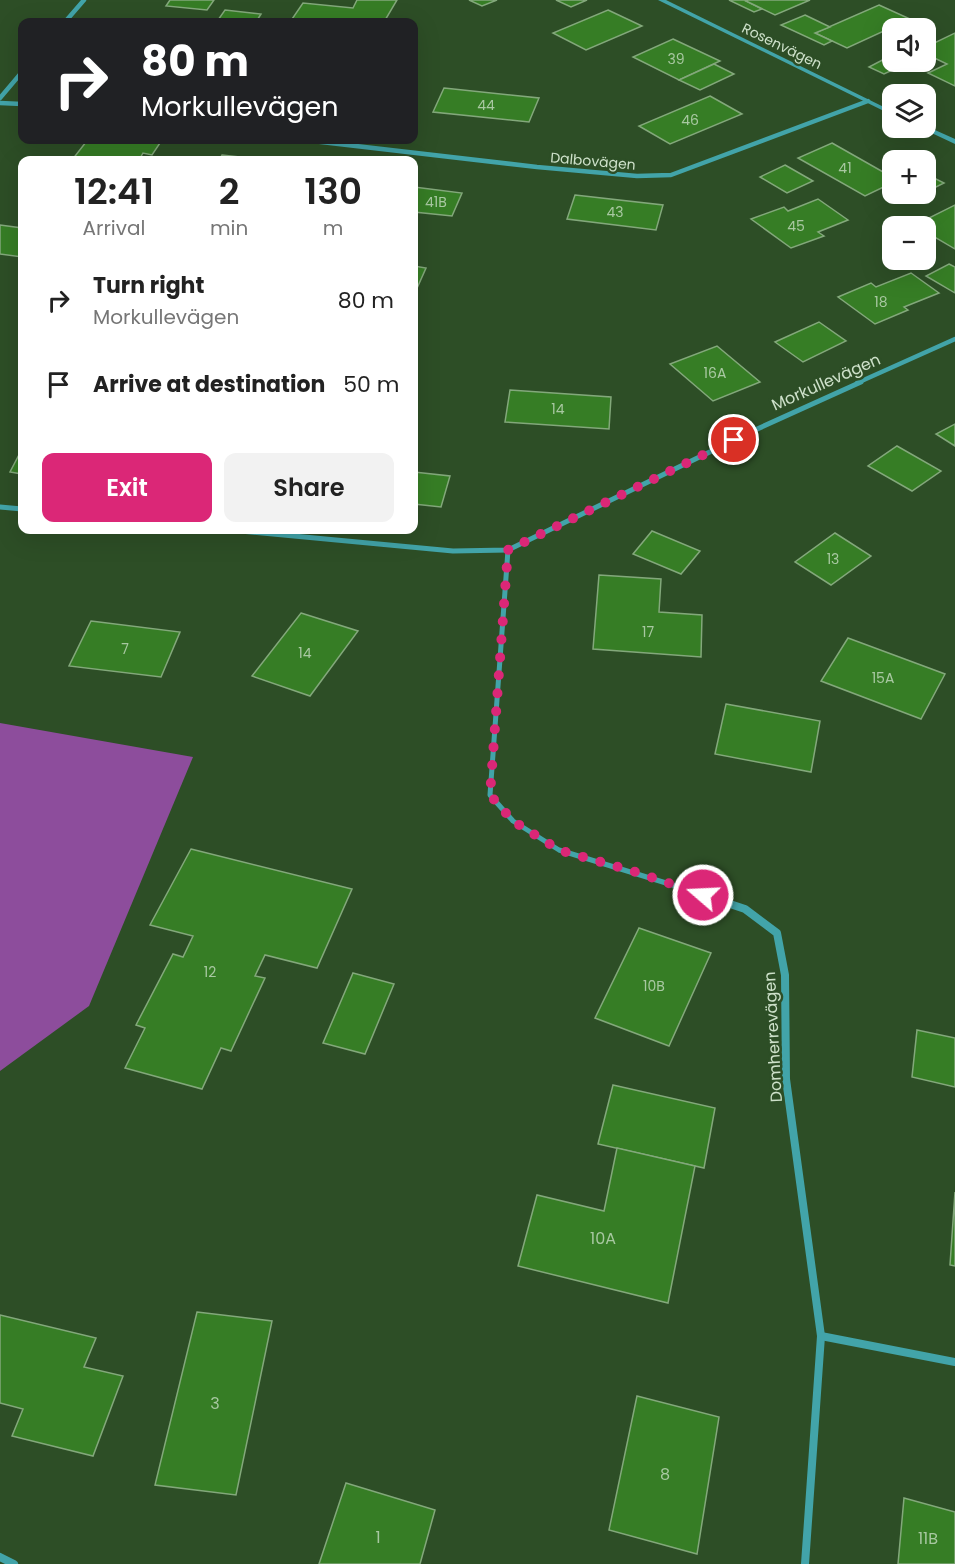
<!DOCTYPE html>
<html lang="en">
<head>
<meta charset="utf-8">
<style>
	:root { --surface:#fff; --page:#f2f2f2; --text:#222; --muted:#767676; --accent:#db2777 }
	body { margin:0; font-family:Poppins,sans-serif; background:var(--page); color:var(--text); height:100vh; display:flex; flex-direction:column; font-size:22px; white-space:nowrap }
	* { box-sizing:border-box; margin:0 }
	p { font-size:20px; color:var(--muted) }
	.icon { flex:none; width:33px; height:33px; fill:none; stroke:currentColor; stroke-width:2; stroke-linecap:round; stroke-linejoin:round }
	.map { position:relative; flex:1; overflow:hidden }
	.drawer { position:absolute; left:18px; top:156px; width:400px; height:378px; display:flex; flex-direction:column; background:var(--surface); border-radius:12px; box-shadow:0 6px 24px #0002 }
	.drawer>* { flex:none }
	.hud { position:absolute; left:18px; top:18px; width:400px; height:126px; border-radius:12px; box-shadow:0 6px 24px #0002; background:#202124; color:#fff; overflow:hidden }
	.buttons { position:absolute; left:882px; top:18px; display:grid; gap:12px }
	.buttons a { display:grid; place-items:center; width:54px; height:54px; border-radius:12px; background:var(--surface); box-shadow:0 6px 24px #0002; font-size:30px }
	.pin { position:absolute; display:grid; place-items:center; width:51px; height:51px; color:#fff; margin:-26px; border:3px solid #fff; border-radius:50%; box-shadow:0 2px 6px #0007 }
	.me { position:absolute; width:66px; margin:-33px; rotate:289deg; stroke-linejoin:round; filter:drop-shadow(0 0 4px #0008) }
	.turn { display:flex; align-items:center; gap:21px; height:126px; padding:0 24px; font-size:27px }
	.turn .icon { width:78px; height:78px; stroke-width:2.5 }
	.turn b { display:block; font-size:42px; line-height:51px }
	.eta { display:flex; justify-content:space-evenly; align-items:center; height:102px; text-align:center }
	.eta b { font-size:36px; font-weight:600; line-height:42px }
	.primary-button { display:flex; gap:12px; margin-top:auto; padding:12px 24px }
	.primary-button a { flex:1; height:69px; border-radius:12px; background:var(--accent); color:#fff; font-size:24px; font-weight:600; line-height:69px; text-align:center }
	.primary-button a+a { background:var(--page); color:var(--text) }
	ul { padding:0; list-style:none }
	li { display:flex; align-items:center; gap:18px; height:84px; padding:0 24px }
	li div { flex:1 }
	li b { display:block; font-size:22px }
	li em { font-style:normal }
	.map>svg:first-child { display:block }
	.green { fill:#8d4d9c }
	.building { fill:#367d25; stroke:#83a87b; stroke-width:1.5 }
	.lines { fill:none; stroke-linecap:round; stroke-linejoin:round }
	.minor-far2 { stroke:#42a4a9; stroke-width:4.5 }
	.minor-far1 { stroke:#42a4a9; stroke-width:5 }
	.minor { stroke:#42a4a9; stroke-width:8 }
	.tertiary { fill:#42a4a9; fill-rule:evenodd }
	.route { stroke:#db2777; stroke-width:10; stroke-dasharray:0 18 }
	.labels { text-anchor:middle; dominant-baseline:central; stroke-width:5; stroke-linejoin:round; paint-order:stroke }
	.far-street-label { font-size:14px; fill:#cee1ca; stroke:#2d4e26 }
	.number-label { font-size:14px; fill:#a8c8a1 }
	.street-label { font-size:16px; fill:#cee1ca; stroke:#2d4e26 }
	.near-number-label { font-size:16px; fill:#a8c8a1 }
</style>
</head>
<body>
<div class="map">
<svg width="955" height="1564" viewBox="0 0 955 1564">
	<rect width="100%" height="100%" fill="#2d4e26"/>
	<path class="green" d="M 0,723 L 193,757 L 89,1006 L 0,1071 Z"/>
	<g class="building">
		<path d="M 170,0 L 214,0 L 207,10 L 166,6 Z"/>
		<path d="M 357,0 L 397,0 L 384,22 L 290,22 L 303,3 L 353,8 Z"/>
		<path d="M 469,0 L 497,0 L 482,6 Z"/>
		<path d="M 556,0 L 587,0 L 571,7 Z"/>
		<path d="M 729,0 L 748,0 L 746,1 L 762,9 L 754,12 Z"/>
		<path d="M 748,0 L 810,0 L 775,15 L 746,1 Z"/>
		<path d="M 879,5 L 910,19 L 847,48 L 815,33 Z"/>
		<path d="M 225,10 L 261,14 L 256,22 L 218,20 Z"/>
		<path d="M 608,10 L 642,26 L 586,50 L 553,33 Z"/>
		<path d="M 805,15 L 830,27 L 815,33 L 832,41 L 824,45 L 781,25 Z"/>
		<path d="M 955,33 L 955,86 L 928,73 L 947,64 L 926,54 L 926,47 Z"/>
		<path d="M 673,39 L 720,61 L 679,80 L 633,57 Z"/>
		<path d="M 892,55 L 892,62 L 910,62 L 884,74 L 869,67 Z"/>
		<path d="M 714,64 L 734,74 L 700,90 L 679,80 Z"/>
		<path d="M 444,88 L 539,98 L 529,122 L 433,112 Z"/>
		<path d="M 710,96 L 742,114 L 670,144 L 639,126 Z"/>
		<path d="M 102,140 L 162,140 L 152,155 L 143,153 L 139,160 L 72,160 L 86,142 L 99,143 Z"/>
		<path d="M 832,143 L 892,177 L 892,183 L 865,196 L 798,158 Z"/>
		<path d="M 222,155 L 267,160 L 219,160 Z"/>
		<path d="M 785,165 L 813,181 L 787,193 L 760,177 Z"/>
		<path d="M 926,174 L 944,183 L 926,192 Z"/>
		<path d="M 414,187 L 462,193 L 452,216 L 414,212 Z"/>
		<path d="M 575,195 L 663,205 L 656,230 L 567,219 Z"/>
		<path d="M 818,199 L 848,220 L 818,232 L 824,236 L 791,248 L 751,219 L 784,207 L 788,211 Z"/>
		<path d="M 955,205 L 955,249 L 926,232 L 926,226 L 913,226 Z"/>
		<path d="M 0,225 L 22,228 L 22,257 L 0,254 Z"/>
		<path d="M 949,264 L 955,267 L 955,293 L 926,276 Z"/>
		<path d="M 414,266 L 426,268 L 414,295 Z"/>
		<path d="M 911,273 L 939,293 L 904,307 L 908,310 L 875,324 L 838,297 L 871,283 L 876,287 Z"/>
		<path d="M 819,322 L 846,341 L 803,362 L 775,342 Z"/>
		<path d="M 717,346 L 760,382 L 713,401 L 670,364 Z"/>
		<path d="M 510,390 L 611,397 L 609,429 L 505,422 Z"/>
		<path d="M 955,424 L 955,446 L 936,434 Z"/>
		<path d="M 897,446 L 941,471 L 912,491 L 868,466 Z"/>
		<path d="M 22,449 L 22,474 L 10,472 Z"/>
		<path d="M 414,472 L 450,476 L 441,507 L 414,504 Z"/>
		<path d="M 652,531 L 700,551 L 681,574 L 633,554 Z"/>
		<path d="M 835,533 L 871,556 L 831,585 L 795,562 Z"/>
		<path d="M 599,575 L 661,579 L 659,612 L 702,615 L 701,657 L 593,649 Z"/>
		<path d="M 301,613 L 358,631 L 310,696 L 252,676 Z"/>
		<path d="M 91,621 L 180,632 L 161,677 L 69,666 Z"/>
		<path d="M 848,638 L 945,674 L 921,719 L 821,681 Z"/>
		<path d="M 726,704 L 820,721 L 811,772 L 715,754 Z"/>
		<path d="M 191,849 L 352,889 L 317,968 L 265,955 L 255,976 L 265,978 L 231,1051 L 221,1048 L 202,1089 L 125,1068 L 145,1028 L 136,1025 L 173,954 L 183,957 L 193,936 L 150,925 Z"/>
		<path d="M 639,928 L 711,953 L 669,1046 L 595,1018 Z"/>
		<path d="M 353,973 L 394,984 L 365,1054 L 323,1043 Z"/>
		<path d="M 917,1030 L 955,1038 L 955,1087 L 912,1077 Z"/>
		<path d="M 613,1085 L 715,1108 L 704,1168 L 598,1144 Z"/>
		<path d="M 617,1148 L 695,1166 L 668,1303 L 518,1266 L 537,1195 L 604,1211 Z"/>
		<path d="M 955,1192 L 955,1266 L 950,1265 Z"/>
		<path d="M 197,1312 L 272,1321 L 236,1495 L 155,1485 Z"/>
		<path d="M 0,1315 L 96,1338 L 84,1367 L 123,1376 L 93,1456 L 12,1436 L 23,1409 L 0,1403 Z"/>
		<path d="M 637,1396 L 719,1417 L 697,1554 L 609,1530 Z"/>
		<path d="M 346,1483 L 435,1510 L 420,1564 L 319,1564 Z"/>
		<path d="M 904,1498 L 955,1512 L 955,1564 L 898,1564 Z"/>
	</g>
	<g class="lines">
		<g class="minor-far2">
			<path d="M 65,22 L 84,0"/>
			<path d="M 0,98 L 22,72"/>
			<path d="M 0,103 L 22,104"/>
			<path d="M 304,140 L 537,167 L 637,176 L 671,175 L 868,101"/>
			<path d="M 857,383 L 955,339"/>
		</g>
		<g class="minor-far1">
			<path d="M 0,507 L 22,509"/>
			<path d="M 230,530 L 453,551 L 508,550 L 755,430 L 861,382"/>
			<path d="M 508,550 L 490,795 L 513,821 L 559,850 L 692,891"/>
		</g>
		<g class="minor">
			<path d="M 688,890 L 745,909 L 777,933 L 785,975 L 786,1079 L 821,1336 L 805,1564"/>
			<path d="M 821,1336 L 955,1362"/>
			<path d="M 0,1557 L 14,1564"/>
		</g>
		<g class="tertiary">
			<path d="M 658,0 L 666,0 L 892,111 L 892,115 Z"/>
			<path d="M 926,126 L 955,139 L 955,144 L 921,128 Z"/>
		</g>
	</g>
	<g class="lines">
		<path class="route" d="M 703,895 L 639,873 L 559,850 L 513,821 L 490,795 L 508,550 L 734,440"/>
	</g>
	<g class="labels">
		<g class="far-street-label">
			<text transform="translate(782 46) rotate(26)">Rosenvägen</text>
			<text transform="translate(593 161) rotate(5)">Dalbovägen</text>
		</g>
		<g class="number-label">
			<text x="676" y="59">39</text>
			<text x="486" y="105">44</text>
			<text x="690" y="120">46</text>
			<text x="845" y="168">41</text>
			<text x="436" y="202">41B</text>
			<text x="615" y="212">43</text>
			<text x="796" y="226">45</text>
			<text x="881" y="302">18</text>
			<text x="715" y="373">16A</text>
			<text x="558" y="409">14</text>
			<text x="833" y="559">13</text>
			<text x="648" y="632">17</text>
			<text x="125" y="649">7</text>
			<text x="305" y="653">14</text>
			<text x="883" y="678">15A</text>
			<text x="210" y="972">12</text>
			<text x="654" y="986">10B</text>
		</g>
		<g class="street-label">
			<text transform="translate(826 382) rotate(-24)">Morkullevägen</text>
			<text transform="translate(773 1037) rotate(-93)">Domherrevägen</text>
		</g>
		<g class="near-number-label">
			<text x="603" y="1238">10A</text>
			<text x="215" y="1403">3</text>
			<text x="665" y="1474">8</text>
			<text x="378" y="1537">1</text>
			<text x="928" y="1538">11B</text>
		</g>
	</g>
</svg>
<div class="buttons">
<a><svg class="icon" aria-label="sound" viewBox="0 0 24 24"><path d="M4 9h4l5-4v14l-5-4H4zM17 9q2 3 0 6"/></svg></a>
<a><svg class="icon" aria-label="layers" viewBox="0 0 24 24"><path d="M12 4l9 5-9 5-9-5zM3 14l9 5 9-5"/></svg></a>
<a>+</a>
<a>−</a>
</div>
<div class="pin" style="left:734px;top:440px;background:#d93025"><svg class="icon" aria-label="arrive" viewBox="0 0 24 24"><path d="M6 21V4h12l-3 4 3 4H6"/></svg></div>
<svg class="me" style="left:703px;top:895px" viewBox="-20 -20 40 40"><circle r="17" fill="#db2777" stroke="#fff" stroke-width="3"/><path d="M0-11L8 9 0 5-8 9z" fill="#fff"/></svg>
<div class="hud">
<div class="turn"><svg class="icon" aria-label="right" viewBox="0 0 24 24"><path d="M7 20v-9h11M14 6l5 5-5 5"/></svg><div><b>80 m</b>Morkullevägen</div></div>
</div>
<section class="drawer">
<div class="eta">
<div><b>12:41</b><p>Arrival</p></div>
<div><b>2</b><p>min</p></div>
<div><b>130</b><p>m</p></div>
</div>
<ul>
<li><svg class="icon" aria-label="right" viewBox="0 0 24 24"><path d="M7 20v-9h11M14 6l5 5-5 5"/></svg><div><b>Turn right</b><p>Morkullevägen</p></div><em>80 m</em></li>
<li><svg class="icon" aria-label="arrive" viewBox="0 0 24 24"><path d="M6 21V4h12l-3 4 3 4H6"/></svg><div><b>Arrive at destination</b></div><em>50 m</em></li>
</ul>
<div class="primary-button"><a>Exit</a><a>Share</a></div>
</section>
</div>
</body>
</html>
